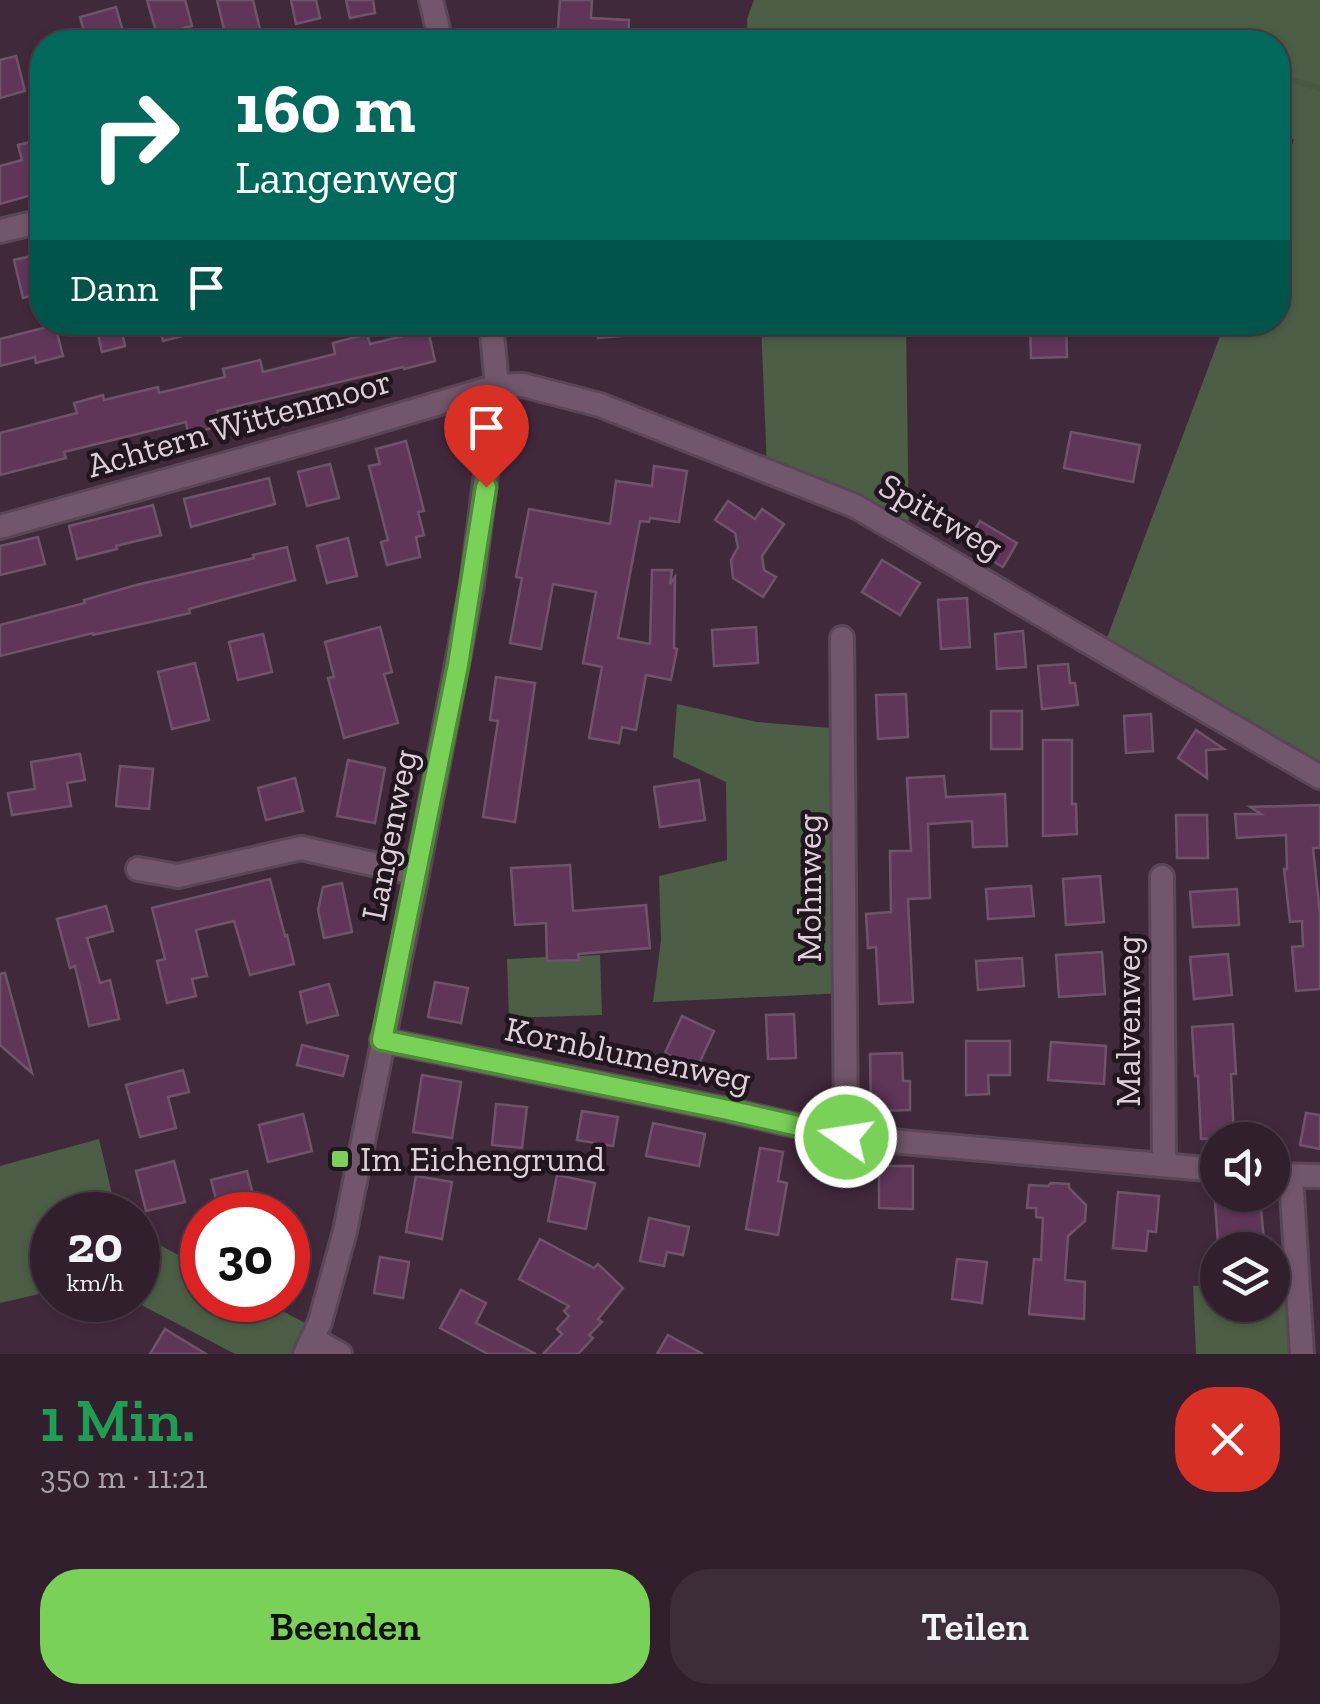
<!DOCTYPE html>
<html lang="de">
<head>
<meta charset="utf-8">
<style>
	:root { --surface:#311f2d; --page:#3d2c39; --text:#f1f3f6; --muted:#a8a2aa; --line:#4c3d49; --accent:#7ad157 }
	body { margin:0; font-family:"Zilla Slab",serif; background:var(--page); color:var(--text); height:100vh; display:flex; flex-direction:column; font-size:38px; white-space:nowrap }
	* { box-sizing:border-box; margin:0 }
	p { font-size:32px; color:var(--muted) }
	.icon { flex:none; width:55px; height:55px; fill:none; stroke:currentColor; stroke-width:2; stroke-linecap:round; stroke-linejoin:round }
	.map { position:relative; height:1354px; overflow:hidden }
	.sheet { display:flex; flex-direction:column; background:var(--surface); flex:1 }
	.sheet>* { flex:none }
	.top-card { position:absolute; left:30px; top:30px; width:1260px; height:305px; border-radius:40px; box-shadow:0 2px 8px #0004,0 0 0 2px var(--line); background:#00695c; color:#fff; overflow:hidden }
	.fabs { position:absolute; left:1200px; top:1122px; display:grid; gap:20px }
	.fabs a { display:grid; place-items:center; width:90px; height:90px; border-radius:50%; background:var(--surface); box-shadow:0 2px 8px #0004,0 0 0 2px var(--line); font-size:50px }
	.speed { position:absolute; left:30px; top:1192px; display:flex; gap:20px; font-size:50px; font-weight:700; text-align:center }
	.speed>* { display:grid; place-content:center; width:130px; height:130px; border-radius:50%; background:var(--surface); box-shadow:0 2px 8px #0004,0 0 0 2px var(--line); line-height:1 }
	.speed small { font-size:25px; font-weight:400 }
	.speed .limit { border:15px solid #d22; background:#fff; color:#111 }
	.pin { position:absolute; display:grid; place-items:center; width:85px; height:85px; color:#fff; margin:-102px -42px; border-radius:50% 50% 50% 0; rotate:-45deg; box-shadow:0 0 10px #0007 }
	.pin .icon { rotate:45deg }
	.me { position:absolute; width:110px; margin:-55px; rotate:283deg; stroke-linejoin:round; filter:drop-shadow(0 0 8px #0008) }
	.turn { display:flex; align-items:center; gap:35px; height:210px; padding:0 40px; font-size:45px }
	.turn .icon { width:130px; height:130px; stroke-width:2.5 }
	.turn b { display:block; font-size:70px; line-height:85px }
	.then { display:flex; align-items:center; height:95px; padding:0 40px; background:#0003; gap:20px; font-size:38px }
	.round { display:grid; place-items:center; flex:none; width:105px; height:105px; border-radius:40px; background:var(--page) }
	.headline { display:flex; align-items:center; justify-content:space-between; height:170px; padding:0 40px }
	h1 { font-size:60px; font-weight:600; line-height:75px; color:#1e9e55 }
	.button { display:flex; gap:20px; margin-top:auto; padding:20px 40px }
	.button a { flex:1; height:115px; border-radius:40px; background:var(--accent); color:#111; font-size:40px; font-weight:600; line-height:115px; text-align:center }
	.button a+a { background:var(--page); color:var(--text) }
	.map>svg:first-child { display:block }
	.green { fill:#4c5e45 }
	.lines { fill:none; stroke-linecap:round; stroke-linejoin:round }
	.stream { stroke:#485842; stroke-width:6 }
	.building { fill:#5f3658; stroke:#6e5469; stroke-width:2.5 }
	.minor-casing { stroke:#5a4657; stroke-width:28 }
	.minor { stroke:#72576c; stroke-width:22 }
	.route-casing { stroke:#4f8839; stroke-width:25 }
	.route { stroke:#7ad157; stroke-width:18 }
	.poi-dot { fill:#7ad157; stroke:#21161f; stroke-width:4 }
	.labels { text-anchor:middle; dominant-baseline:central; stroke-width:9; stroke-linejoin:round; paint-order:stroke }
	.street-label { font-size:35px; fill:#decfdb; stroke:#21161f }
	.poi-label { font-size:35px; fill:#decfdb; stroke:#21161f; text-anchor:start }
</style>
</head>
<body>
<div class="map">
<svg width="1320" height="1354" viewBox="0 0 1320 1354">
	<rect width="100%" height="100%" fill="#41293c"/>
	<g class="green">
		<path d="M 754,0 L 1320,0 L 1320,777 L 1102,651 L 1225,323 L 1278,322 L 1278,184 L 1294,139 L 1278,137 L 1278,42 L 748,42 L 747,19 Z"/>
		<path d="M 761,323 L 906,323 L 909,538 L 767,469 Z"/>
		<path d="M 677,704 L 757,722 L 843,729 L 845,993 L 653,1002 L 661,940 L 659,876 L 727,860 L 726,782 L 673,757 Z"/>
		<path d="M 600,955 L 602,1015 L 509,1018 L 507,959 L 547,957 L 548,961 L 578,961 L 579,956 Z"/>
		<path d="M 99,1139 L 117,1215 L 52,1215 L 52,1291 L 0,1303 L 0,1166 Z"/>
		<path d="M 138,1233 L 202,1268 L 202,1300 L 262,1300 L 316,1329 L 303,1354 L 235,1354 L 132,1300 L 138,1300 Z"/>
		<path d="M 1287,1281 L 1291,1354 L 1196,1354 L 1193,1286 L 1217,1284 L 1218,1305 L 1272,1305 L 1273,1282 Z"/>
	</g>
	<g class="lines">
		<path class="stream" d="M 1278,76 L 1320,88"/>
	</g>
	<g class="building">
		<path d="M 147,0 L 185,0 L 192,26 L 157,35 Z"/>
		<path d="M 217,0 L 253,0 L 263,42 L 227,42 Z"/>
		<path d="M 291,0 L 316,0 L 320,18 L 296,24 Z"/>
		<path d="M 346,0 L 373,0 L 375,13 L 350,18 Z"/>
		<path d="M 560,0 L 592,0 L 591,18 L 629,20 L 628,42 L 557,42 Z"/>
		<path d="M 116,7 L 126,42 L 87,42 L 80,17 Z"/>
		<path d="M 16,56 L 25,91 L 0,98 L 0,60 Z"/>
		<path d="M 42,139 L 42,192 L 0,204 L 0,166 L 22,160 L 18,145 Z"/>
		<path d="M 40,254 L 42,264 L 42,293 L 23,298 L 14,260 Z"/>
		<path d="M 95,322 L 120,322 L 125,346 L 102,352 Z"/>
		<path d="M 158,322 L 213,322 L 214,328 L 163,341 Z"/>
		<path d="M 597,322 L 646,322 L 646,334 L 598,338 Z"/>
		<path d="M 1066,324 L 1067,357 L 1031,358 L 1030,325 Z"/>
		<path d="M 55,325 L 63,356 L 36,363 L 35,357 L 0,366 L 0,339 Z"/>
		<path d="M 428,330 L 435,361 L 404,369 L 403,367 L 217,411 L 221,426 L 188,434 L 186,422 L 64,452 L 66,458 L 0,475 L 0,433 L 77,413 L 74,403 L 103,395 L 104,400 L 158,387 L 159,393 L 225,377 L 223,369 L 260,360 L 263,372 L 335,354 L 333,343 L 367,334 L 370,344 Z"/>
		<path d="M 1071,432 L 1140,445 L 1133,482 L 1064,468 Z"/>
		<path d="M 406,441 L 424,511 L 418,512 L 424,535 L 416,537 L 420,557 L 387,565 L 381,542 L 388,540 L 369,466 L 380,464 L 376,449 Z"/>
		<path d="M 330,464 L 339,498 L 307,506 L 298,472 Z"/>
		<path d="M 654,466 L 687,471 L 679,522 L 650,518 L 649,522 L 640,521 L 618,638 L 650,644 L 652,570 L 672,570 L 670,584 L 675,577 L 674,648 L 677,649 L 671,680 L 646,675 L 636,730 L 622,727 L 619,743 L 589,738 L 602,667 L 583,663 L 596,592 L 553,584 L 541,649 L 510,643 L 522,578 L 516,577 L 529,509 L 610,524 L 616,481 L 652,486 Z"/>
		<path d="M 269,478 L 275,504 L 191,527 L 184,499 Z"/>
		<path d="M 728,501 L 755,519 L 762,509 L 784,524 L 762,556 L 764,570 L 776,577 L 763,597 L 733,578 L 731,560 L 738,547 L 735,533 L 715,520 Z"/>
		<path d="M 153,505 L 161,535 L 116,546 L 117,549 L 77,559 L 69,526 Z"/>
		<path d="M 980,521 L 1017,543 L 1003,567 L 966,545 Z"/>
		<path d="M 38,537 L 45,564 L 0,575 L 0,546 Z"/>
		<path d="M 348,538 L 357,576 L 327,583 L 317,546 Z"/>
		<path d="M 287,547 L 295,580 L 189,609 L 190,613 L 93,635 L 93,633 L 0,656 L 0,625 L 85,603 L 84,600 L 136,585 L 254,558 L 253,555 Z"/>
		<path d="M 882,560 L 920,583 L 900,615 L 862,592 Z"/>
		<path d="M 967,598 L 970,647 L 941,649 L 938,600 Z"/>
		<path d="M 380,627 L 392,672 L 384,674 L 398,723 L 344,738 L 328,678 L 334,677 L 325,642 Z"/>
		<path d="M 756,627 L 758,663 L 714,666 L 712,630 Z"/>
		<path d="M 1023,631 L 1026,667 L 997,669 L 995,634 Z"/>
		<path d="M 263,634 L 272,672 L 238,680 L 229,642 Z"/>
		<path d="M 195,663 L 209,720 L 172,729 L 158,672 Z"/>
		<path d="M 1068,664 L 1070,683 L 1075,683 L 1078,705 L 1042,709 L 1038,666 Z"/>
		<path d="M 496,677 L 535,683 L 515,822 L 483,817 L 498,721 L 490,720 Z"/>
		<path d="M 906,694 L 908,737 L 878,739 L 876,695 Z"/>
		<rect x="991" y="711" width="31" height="38"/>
		<path d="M 1151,714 L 1153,751 L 1126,753 L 1124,716 Z"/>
		<path d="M 1196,730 L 1224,749 L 1206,750 L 1207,778 L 1178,758 Z"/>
		<path d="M 1043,740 L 1072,740 L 1072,804 L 1076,804 L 1077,834 L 1043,836 Z"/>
		<path d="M 80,754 L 85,780 L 67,783 L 71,806 L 12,815 L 8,793 L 35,789 L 31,762 Z"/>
		<path d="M 348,760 L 385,768 L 375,823 L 337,816 Z"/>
		<path d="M 120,766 L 153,769 L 149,809 L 116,806 Z"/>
		<path d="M 944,776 L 946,797 L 1005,794 L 1007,846 L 973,847 L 972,821 L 928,824 L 930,898 L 908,899 L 913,1002 L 879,1004 L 876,947 L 868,948 L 866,914 L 891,912 L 890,851 L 911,851 L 907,778 Z"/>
		<path d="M 295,778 L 303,811 L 266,820 L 258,788 Z"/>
		<path d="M 699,780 L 705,820 L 660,827 L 654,787 Z"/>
		<path d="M 1320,805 L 1320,848 L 1313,848 L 1320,914 L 1320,989 L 1296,991 L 1292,947 L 1303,946 L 1302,921 L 1290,922 L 1284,869 L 1287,869 L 1286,835 L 1237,838 L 1235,814 L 1261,814 L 1250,807 Z"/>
		<path d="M 1176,815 L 1207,815 L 1208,858 L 1177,858 Z"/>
		<path d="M 570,865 L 573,911 L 646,905 L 650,948 L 578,954 L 579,960 L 547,961 L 546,923 L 515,925 L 511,868 Z"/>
		<path d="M 1100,876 L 1104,922 L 1066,925 L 1063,879 Z"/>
		<path d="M 270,879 L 285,936 L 287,935 L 294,964 L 250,975 L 234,921 L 196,930 L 207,976 L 192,979 L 196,996 L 167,1003 L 157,961 L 165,959 L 152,908 Z"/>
		<path d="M 342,883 L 352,932 L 324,938 L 318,910 L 323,887 Z"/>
		<path d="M 1031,886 L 1034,916 L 988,919 L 986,889 Z"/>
		<path d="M 1237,889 L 1239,925 L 1193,927 L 1190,892 Z"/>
		<path d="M 106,906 L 113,931 L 87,938 L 100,983 L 110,980 L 119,1019 L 89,1026 L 75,966 L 70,968 L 57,919 Z"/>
		<path d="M 1102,952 L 1105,994 L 1059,997 L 1056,955 Z"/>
		<path d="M 1228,954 L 1232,995 L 1194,999 L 1190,957 Z"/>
		<path d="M 1022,958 L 1024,986 L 978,990 L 976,961 Z"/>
		<path d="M 5,973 L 32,1073 L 0,1045 L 0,974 Z"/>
		<path d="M 435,982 L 468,988 L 461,1023 L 428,1017 Z"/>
		<path d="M 329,984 L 338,1015 L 307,1023 L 300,992 Z"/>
		<path d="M 794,1014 L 796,1058 L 768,1059 L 766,1015 Z"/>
		<path d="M 682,1016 L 714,1031 L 697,1068 L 665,1053 Z"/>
		<path d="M 1233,1024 L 1236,1074 L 1231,1074 L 1234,1138 L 1201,1139 L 1198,1076 L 1195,1076 L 1192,1027 Z"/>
		<path d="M 966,1041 L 1010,1041 L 1010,1075 L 988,1075 L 989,1094 L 966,1095 Z"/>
		<path d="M 1051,1042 L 1106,1046 L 1104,1084 L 1048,1080 Z"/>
		<path d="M 302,1045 L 348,1056 L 343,1076 L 297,1065 Z"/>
		<path d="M 902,1053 L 903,1081 L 910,1081 L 910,1110 L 871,1111 L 870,1054 Z"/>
		<path d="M 183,1070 L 189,1092 L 168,1097 L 176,1128 L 140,1137 L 126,1085 Z"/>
		<path d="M 422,1075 L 461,1082 L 452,1138 L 413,1132 Z"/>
		<path d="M 496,1104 L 527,1107 L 522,1148 L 492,1145 Z"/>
		<path d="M 582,1111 L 618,1117 L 613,1146 L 577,1140 Z"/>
		<path d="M 1306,1113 L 1320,1115 L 1320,1149 L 1300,1145 Z"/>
		<path d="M 303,1114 L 312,1151 L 268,1162 L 259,1125 Z"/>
		<path d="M 653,1123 L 705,1134 L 699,1166 L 646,1156 Z"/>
		<path d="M 760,1148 L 783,1152 L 778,1181 L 787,1183 L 778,1235 L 746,1229 Z"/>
		<path d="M 174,1161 L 185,1202 L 146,1211 L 136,1171 Z"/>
		<path d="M 879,1166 L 913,1166 L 913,1209 L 879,1208 Z"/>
		<path d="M 247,1171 L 258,1215 L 220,1215 L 211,1180 Z"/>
		<path d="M 557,1175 L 595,1183 L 586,1229 L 548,1221 Z"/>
		<path d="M 416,1176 L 452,1182 L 442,1239 L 406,1232 Z"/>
		<path d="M 1051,1183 L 1069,1184 L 1069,1188 L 1086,1205 L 1085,1221 L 1068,1236 L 1065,1280 L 1085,1282 L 1084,1319 L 1029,1314 L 1034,1259 L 1041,1260 L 1043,1218 L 1036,1217 L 1036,1208 L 1027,1208 L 1029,1185 L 1048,1186 Z"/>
		<path d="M 1118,1192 L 1159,1196 L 1156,1232 L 1148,1231 L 1146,1251 L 1113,1248 Z"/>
		<path d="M 1260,1199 L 1264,1240 L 1218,1244 L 1215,1202 Z"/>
		<path d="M 649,1218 L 689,1227 L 683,1255 L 667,1252 L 664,1266 L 640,1261 Z"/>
		<path d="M 540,1239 L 594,1268 L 598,1264 L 623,1288 L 598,1319 L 602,1322 L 589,1335 L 593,1338 L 578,1354 L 543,1354 L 562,1334 L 557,1329 L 569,1316 L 564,1311 L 569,1306 L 519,1279 Z"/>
		<path d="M 380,1257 L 409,1262 L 403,1298 L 374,1293 Z"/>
		<path d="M 957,1259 L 987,1262 L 982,1303 L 952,1299 Z"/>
		<path d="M 461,1290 L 486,1303 L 476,1323 L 536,1354 L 488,1354 L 440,1328 Z"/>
		<path d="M 165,1329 L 206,1354 L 150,1354 Z"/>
		<path d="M 668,1335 L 703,1354 L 657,1354 Z"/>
	</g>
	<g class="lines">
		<defs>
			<g id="minor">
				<path d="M 431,0 L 441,42"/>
				<path d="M 0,231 L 42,221"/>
				<path d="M 0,527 L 345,431 L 497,386 L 523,385 L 600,405 L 855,506 L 1320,777"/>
				<path d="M 842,638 L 846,1137"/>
				<path d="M 138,869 L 178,876 L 301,848 L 417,874"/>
				<path d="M 1162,877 L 1164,1165"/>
				<path d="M 382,1040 L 728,1110 L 846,1137 L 1218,1170"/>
				<path d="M 1272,1175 L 1320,1176"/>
				<path d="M 1291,1176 L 1302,1354"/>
				<path d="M 313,1339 L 340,1354"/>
				<path d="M 305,1354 L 320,1322 L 345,1231 L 417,874 L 472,585 L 497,386 L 491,322"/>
			</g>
		</defs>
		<use href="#minor" class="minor-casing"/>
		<use href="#minor" class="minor"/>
	</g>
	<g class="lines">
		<defs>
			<path id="route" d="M 486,487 L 458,665 L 382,1040 L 728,1110 L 846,1137"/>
		</defs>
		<use href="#route" class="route-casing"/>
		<use href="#route" class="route"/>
	</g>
	<rect class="poi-dot" x="330" y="1149" width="20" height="20" rx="5"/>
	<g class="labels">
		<g class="street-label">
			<text transform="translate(239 423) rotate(-16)">Achtern Wittenmoor</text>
			<text transform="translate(941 516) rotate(30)">Spittweg</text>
			<text transform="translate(389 835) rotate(-79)">Langenweg</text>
			<text transform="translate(809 888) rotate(-90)">Mohnweg</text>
			<text transform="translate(1128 1021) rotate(-90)">Malvenweg</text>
			<text transform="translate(628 1054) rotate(12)">Kornblumenweg</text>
		</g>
		<g class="poi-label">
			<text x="360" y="1159">Im Eichengrund</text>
		</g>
	</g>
</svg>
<div class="fabs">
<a><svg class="icon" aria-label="sound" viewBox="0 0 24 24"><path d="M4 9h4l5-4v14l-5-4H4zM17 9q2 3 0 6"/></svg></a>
<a><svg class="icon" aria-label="layers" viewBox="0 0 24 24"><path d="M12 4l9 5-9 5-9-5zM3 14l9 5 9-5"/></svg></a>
</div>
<div class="speed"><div>20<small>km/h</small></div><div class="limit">30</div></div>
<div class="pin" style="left:486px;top:487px;background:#d93025"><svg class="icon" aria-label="arrive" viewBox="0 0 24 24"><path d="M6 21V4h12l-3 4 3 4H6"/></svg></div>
<svg class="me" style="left:846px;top:1137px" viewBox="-20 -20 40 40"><circle r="17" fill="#7ad157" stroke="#fff" stroke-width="3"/><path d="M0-11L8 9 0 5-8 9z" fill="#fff"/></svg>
<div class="top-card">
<div class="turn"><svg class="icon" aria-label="right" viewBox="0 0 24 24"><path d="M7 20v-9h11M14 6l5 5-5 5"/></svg><div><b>160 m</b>Langenweg</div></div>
<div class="then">Dann<svg class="icon" aria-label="arrive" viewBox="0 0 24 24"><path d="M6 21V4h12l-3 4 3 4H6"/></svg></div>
</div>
</div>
<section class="sheet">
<div class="headline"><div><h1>1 Min.</h1><p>350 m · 11:21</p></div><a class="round" style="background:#d93025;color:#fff"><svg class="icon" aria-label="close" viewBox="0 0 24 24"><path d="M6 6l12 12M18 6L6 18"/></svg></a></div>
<div class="button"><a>Beenden</a><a>Teilen</a></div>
</section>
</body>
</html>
